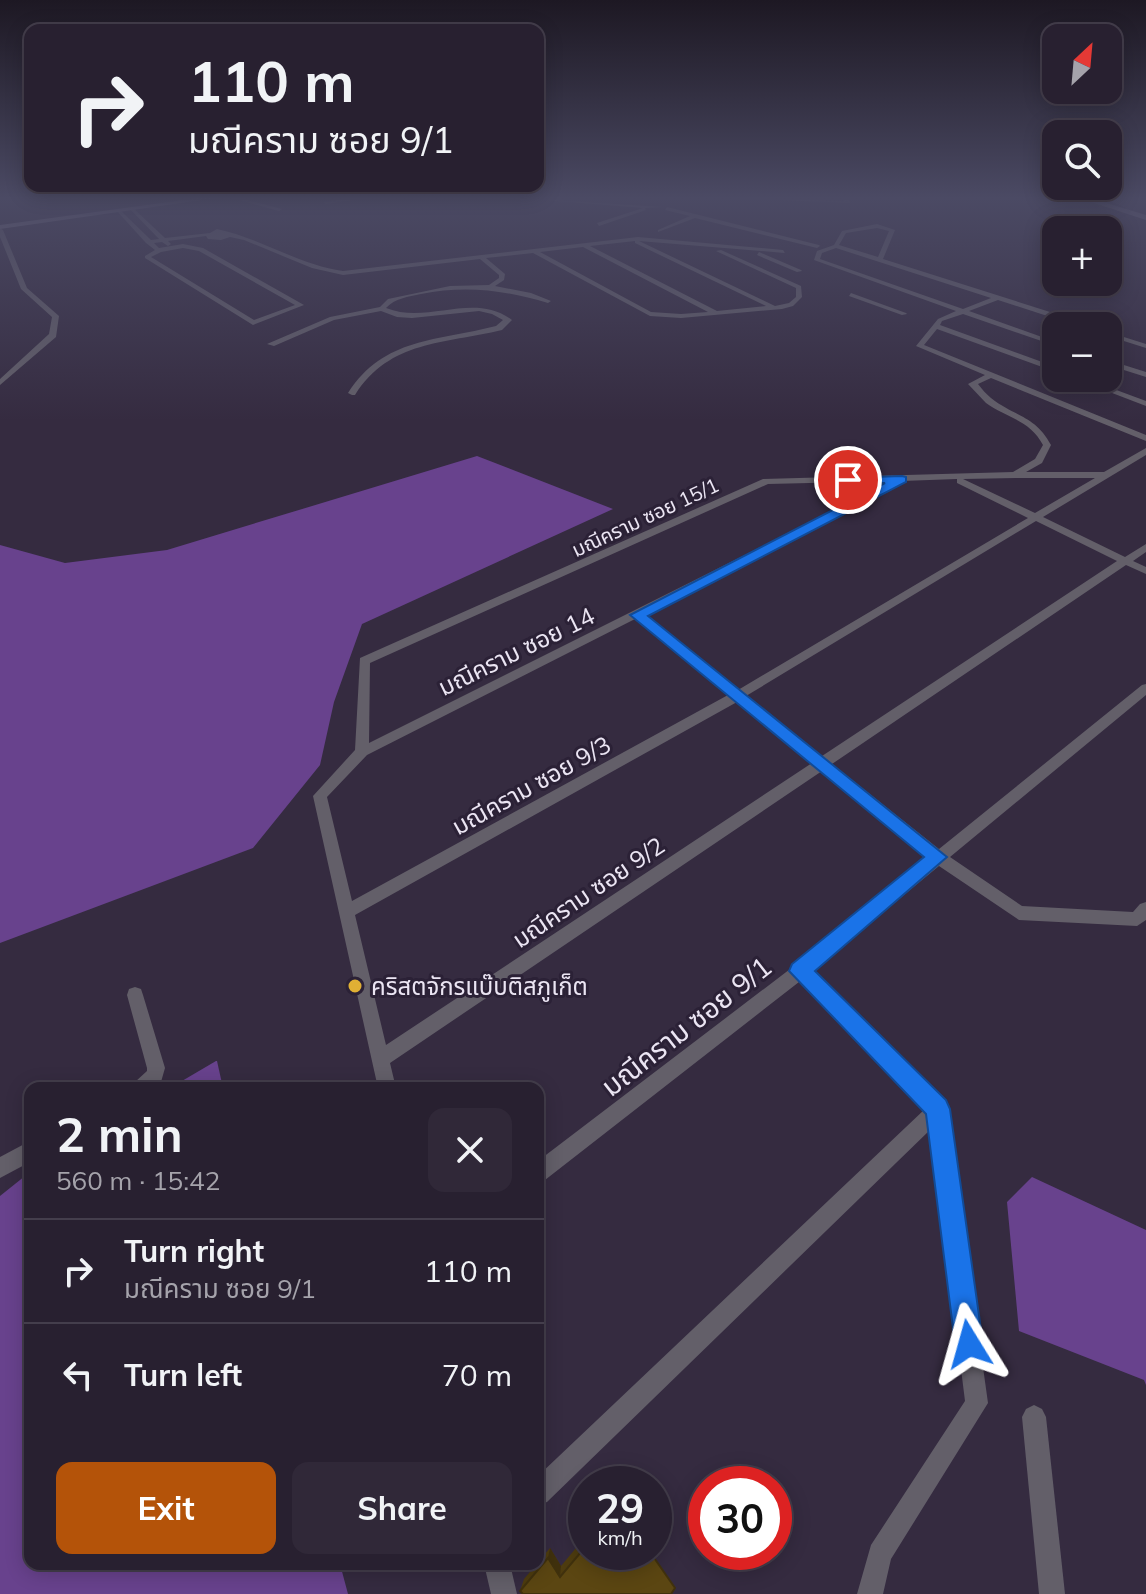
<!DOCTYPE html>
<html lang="en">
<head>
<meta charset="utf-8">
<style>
	:root { --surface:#282030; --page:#302838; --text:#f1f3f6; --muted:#a5a3ab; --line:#443e4c; --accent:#b45309 }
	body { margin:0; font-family:Mulish,"Noto Sans Thai",sans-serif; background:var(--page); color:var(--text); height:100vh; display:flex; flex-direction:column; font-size:30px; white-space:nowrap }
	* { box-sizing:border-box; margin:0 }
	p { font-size:26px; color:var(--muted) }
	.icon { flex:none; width:44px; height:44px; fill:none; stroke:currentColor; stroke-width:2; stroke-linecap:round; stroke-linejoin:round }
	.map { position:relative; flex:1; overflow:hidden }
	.panel { position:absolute; left:24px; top:1082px; width:520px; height:488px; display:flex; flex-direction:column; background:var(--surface); border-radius:16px; box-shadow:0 4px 20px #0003,0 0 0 2px var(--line) }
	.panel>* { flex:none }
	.banner { position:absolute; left:24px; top:24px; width:520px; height:168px; border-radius:16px; box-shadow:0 4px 20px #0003,0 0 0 2px var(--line); background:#282030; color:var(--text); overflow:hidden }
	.needle { width:52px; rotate:26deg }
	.buttons { position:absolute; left:1042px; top:24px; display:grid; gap:16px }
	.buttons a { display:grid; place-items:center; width:80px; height:80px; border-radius:16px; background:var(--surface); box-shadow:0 4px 20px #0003,0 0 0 2px var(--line); font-size:40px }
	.speed { position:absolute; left:568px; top:1466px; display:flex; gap:16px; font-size:40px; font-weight:700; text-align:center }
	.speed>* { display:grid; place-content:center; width:104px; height:104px; border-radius:50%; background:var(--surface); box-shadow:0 4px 20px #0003,0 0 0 2px var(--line); line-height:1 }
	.speed small { font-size:20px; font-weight:400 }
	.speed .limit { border:12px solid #d22; background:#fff; color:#111 }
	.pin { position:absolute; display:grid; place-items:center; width:68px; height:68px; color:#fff; margin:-34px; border:4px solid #fff; border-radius:50%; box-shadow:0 2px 8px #0007 }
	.me { position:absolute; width:88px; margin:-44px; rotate:352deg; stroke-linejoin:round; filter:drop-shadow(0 0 6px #0008) }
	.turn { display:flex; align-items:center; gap:28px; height:168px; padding:0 32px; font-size:36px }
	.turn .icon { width:104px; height:104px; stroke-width:2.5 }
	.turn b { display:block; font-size:56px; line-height:68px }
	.round { display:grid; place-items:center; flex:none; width:84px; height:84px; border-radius:16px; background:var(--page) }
	.summary { display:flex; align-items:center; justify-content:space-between; height:136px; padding:0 32px }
	h1 { font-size:48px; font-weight:700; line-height:60px }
	.cta { display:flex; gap:16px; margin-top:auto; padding:16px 32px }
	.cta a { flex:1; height:92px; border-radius:16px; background:var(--accent); color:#fff; font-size:32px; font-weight:700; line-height:92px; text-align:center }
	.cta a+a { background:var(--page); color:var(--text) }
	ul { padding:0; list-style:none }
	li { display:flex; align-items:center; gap:24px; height:104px; padding:0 32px; border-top:2px solid var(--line) }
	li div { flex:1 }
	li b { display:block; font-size:30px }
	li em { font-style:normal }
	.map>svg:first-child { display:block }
	.forest { fill:#68428d }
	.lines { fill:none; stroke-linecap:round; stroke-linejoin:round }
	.minor { fill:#635f69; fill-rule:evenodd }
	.secondary { fill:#7f7889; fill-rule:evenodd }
	.wall { fill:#4e3c0f }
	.shaded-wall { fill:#40310d }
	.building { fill:#5b4612; stroke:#40310d; stroke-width:2 }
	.route { fill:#1a73e8; stroke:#114b97; stroke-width:2 }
	.poi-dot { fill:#e0b034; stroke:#2b2136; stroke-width:3 }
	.labels { text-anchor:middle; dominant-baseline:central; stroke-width:6; stroke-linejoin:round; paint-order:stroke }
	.far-street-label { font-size:20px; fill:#ebe5f3; stroke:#2b2136 }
	.street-label { font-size:24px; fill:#ebe5f3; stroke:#2b2136 }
	.poi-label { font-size:24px; fill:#ebe5f3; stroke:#2b2136; text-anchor:start }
	.near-street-label { font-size:28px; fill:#ebe5f3; stroke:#2b2136 }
</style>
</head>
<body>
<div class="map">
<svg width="1146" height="1594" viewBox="0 0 1146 1594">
	<rect width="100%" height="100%" fill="#352b40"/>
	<g class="forest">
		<path d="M 477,456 L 613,509 L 362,624 L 334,702 L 320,765 L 253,848 L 0,943 L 0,545 L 65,563 L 167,550 Z"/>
		<path d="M 217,1061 L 223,1088 L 170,1088 L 216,1061 Z"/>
		<path d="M 30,1172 L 30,1564 L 340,1564 L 348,1594 L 0,1594 L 0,1196 Z"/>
		<path d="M 1032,1177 L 1146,1230 L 1146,1385 L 1144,1380 L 1019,1331 L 1007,1202 Z"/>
	</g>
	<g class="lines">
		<g class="minor">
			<path d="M 231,198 L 239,198 L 282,209 L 279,211 Z"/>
			<path d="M 353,198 L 368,198 L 326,204 L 323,202 Z"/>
			<path d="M 520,198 L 663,207 L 645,208 L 646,210 L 599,226 L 597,223 L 643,208 Z"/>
			<path d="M 732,198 L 844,201 L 844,198 L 848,198 L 850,203 Z"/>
			<path d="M 667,207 L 819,245 L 820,246 L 817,248 L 695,218 L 658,232 L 658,230 L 690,216 L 665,210 Z"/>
			<path d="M 129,208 L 133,208 L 165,238 L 210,233 L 217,229 C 260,238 299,265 343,271 L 638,237 L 783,250 L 785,253 L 639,241 L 775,306 L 789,303 L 796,297 L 796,288 L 716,251 L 721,250 L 801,286 L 802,297 L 793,306 L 782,309 L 681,318 L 650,316 L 533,253 L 486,258 L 505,274 L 504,280 L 495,286 L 531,293 L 551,301 L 548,303 C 505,290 465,285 421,294 C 408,297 395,298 386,308 C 428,325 473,291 512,320 L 502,330 C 444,344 390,340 355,395 L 352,395 L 348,393 C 384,337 438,341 496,326 L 503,320 L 492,314 L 479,311 L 412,318 L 397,317 L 381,311 L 334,320 L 274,346 L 267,344 L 330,317 L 380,307 L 388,299 L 450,286 L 489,285 L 499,278 L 499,275 L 480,259 L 343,275 L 312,268 L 244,240 L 230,237 L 221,240 L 208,239 L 206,236 L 168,241 L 171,244 L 168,246 L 162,242 L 154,243 L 159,248 L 183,244 L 203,248 L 304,305 L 253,325 L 145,258 L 145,256 L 155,250 L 146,243 L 116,210 L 120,210 L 151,240 L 159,239 ZM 635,241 L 635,243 L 766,306 L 717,311 L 590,246 ZM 583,247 L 708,312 L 681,314 L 651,312 L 540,252 ZM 183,248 L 199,251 L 295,305 L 254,320 L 151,257 L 161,252 Z"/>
			<path d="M 877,224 L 895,230 L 883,259 L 1088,324 L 1089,326 L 1078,326 L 998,300 L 969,311 L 1056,342 L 1056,346 L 963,314 L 942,321 L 940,325 L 1056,367 L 1056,372 L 937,329 L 924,345 L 1146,435 L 1146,441 L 991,378 L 978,384 C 982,389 986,394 991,398 C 1015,417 1035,415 1051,445 L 1042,463 L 1026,472 L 1104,472 L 1146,448 L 1146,455 L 1043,517 L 1125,557 L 1146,544 L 1146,552 L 1133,561 L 1146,567 L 1146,574 L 1126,565 L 832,764 L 939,849 L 1142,685 L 1146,684 L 1146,695 L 950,857 L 1022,906 L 1133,912 L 1140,904 L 1146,902 L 1146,920 L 1137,926 L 1019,920 L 939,866 L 812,971 L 945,1102 L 947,1109 L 988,1403 L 891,1559 L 883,1594 L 857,1594 L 871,1545 L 965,1401 L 931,1129 L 547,1502 L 538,1505 L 538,1476 L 925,1109 L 799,982 L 545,1180 L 538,1183 L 538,1161 L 794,966 L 928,858 L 822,771 L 390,1063 L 396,1088 L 378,1088 L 313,796 L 355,750 L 360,658 L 763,479 L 1013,472 L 1035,459 L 1043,445 C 1030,420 1007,418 986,403 C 980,397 974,390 968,384 L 985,375 L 916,346 L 938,319 L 956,311 L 814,260 L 817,251 L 834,245 L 842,231 ZM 877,228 L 889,231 L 878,257 L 839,245 L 846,233 ZM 836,248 L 991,298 L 963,309 L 820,259 L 822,253 ZM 1016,478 L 1095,478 L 1035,513 L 963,479 ZM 957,479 L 957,483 L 1028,518 L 738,690 L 644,615 L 901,484 L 902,481 ZM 893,481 L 369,743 L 370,663 L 768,484 ZM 1036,521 L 1117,561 L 822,756 L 746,696 ZM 635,619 L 728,695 L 352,901 L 327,797 L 367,755 ZM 737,702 L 812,763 L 386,1045 L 355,915 Z"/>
			<path d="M 0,228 L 3,230 L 27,288 L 59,316 L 56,337 L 0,385 L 0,379 L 49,334 L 52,317 L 21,289 L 0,237 Z"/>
			<path d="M 759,252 L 801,270 L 802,271 L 797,272 L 757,255 Z"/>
			<path d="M 851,293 L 906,313 L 907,314 L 902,315 L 849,296 Z"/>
			<path d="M 1108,332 L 1146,344 L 1146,348 L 1108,336 Z"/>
			<path d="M 1108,360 L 1146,372 L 1146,377 L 1108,365 Z"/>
			<path d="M 1073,378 L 1084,378 L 1146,401 L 1146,406 Z"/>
			<path d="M 135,987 L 141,989 L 143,995 L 165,1068 L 161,1082 L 155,1088 L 132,1088 L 135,1082 L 147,1071 L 147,1068 L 127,995 L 129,989 Z"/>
			<path d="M 30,1141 L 30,1162 L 0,1178 L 0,1157 Z"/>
			<path d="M 1034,1405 L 1042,1409 L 1046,1417 L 1065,1594 L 1039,1594 L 1022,1417 L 1026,1409 Z"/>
			<path d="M 484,1564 L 510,1564 L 517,1594 L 491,1594 Z"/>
		</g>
		<g class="secondary">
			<path d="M 198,198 L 216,198 L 0,229 L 0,225 Z"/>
			<path d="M 1079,198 L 1090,198 L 1146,215 L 1146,220 Z"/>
		</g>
	</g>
	<path class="wall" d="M 586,1536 L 586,1552 L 651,1552 L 520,1591 L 524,1579 L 550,1548 L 561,1566 Z"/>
	<path class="shaded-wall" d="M 550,1548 L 561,1566 L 560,1577 L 548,1558 Z"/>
	<path class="building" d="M 586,1546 L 586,1552 L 650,1552 L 675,1588 L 671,1594 L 523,1594 L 520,1591 L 548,1558 L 560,1577 Z"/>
	<linearGradient id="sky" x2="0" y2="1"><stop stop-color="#1d1823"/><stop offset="0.47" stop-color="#4b4a64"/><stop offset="1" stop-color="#4b4a64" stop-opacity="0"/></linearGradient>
	<rect width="1146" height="421" fill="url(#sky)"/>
	<path class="route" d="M 902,476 L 906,477 L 906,482 L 648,616 L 947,857 L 815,971 L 946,1100 L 950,1109 L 983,1344 L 979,1354 L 969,1358 L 959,1354 L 955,1344 L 926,1114 L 789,971 L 792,964 L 924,857 L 630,615 L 885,483 L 848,484 L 842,480 L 843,478 Z"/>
	<circle class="poi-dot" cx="355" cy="986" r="8"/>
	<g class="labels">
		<g class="far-street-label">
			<text transform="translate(645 517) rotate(-25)">มณีคราม ซอย 15/1</text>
		</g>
		<g class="street-label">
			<text transform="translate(516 651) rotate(-26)">มณีคราม ซอย 14</text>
			<text transform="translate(531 785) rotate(-29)">มณีคราม ซอย 9/3</text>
			<text transform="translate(588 892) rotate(-34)">มณีคราม ซอย 9/2</text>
		</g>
		<g class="poi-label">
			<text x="371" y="986">คริสตจักรแบ๊บติสภูเก็ต</text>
		</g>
		<g class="near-street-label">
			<text transform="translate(686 1026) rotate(-38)">มณีคราม ซอย 9/1</text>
		</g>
	</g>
</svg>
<div class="buttons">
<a><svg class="needle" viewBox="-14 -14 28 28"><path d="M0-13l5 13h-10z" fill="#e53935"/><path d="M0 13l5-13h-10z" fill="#a5a3ab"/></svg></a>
<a><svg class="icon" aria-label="search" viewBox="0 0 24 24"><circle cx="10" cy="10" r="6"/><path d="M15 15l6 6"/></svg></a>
<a>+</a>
<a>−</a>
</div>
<div class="speed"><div>29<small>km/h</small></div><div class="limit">30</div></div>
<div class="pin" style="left:848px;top:480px;background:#d93025"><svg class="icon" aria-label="arrive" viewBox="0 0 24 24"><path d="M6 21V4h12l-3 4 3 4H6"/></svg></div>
<svg class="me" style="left:969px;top:1344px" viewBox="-20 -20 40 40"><path d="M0-17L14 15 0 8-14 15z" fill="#1a73e8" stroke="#fff" stroke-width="4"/></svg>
<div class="banner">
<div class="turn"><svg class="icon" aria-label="right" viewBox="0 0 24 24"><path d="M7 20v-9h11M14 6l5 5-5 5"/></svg><div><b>110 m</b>มณีคราม ซอย 9/1</div></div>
</div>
<section class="panel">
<div class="summary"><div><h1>2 min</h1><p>560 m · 15:42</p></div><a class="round"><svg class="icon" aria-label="close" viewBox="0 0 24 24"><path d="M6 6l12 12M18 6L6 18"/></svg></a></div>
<ul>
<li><svg class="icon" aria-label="right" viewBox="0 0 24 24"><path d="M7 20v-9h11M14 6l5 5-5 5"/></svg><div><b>Turn right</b><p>มณีคราม ซอย 9/1</p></div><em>110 m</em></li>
<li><svg class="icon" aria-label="left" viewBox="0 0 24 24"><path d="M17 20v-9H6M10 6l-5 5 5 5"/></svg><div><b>Turn left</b></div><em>70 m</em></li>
</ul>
<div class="cta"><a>Exit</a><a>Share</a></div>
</section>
</div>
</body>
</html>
